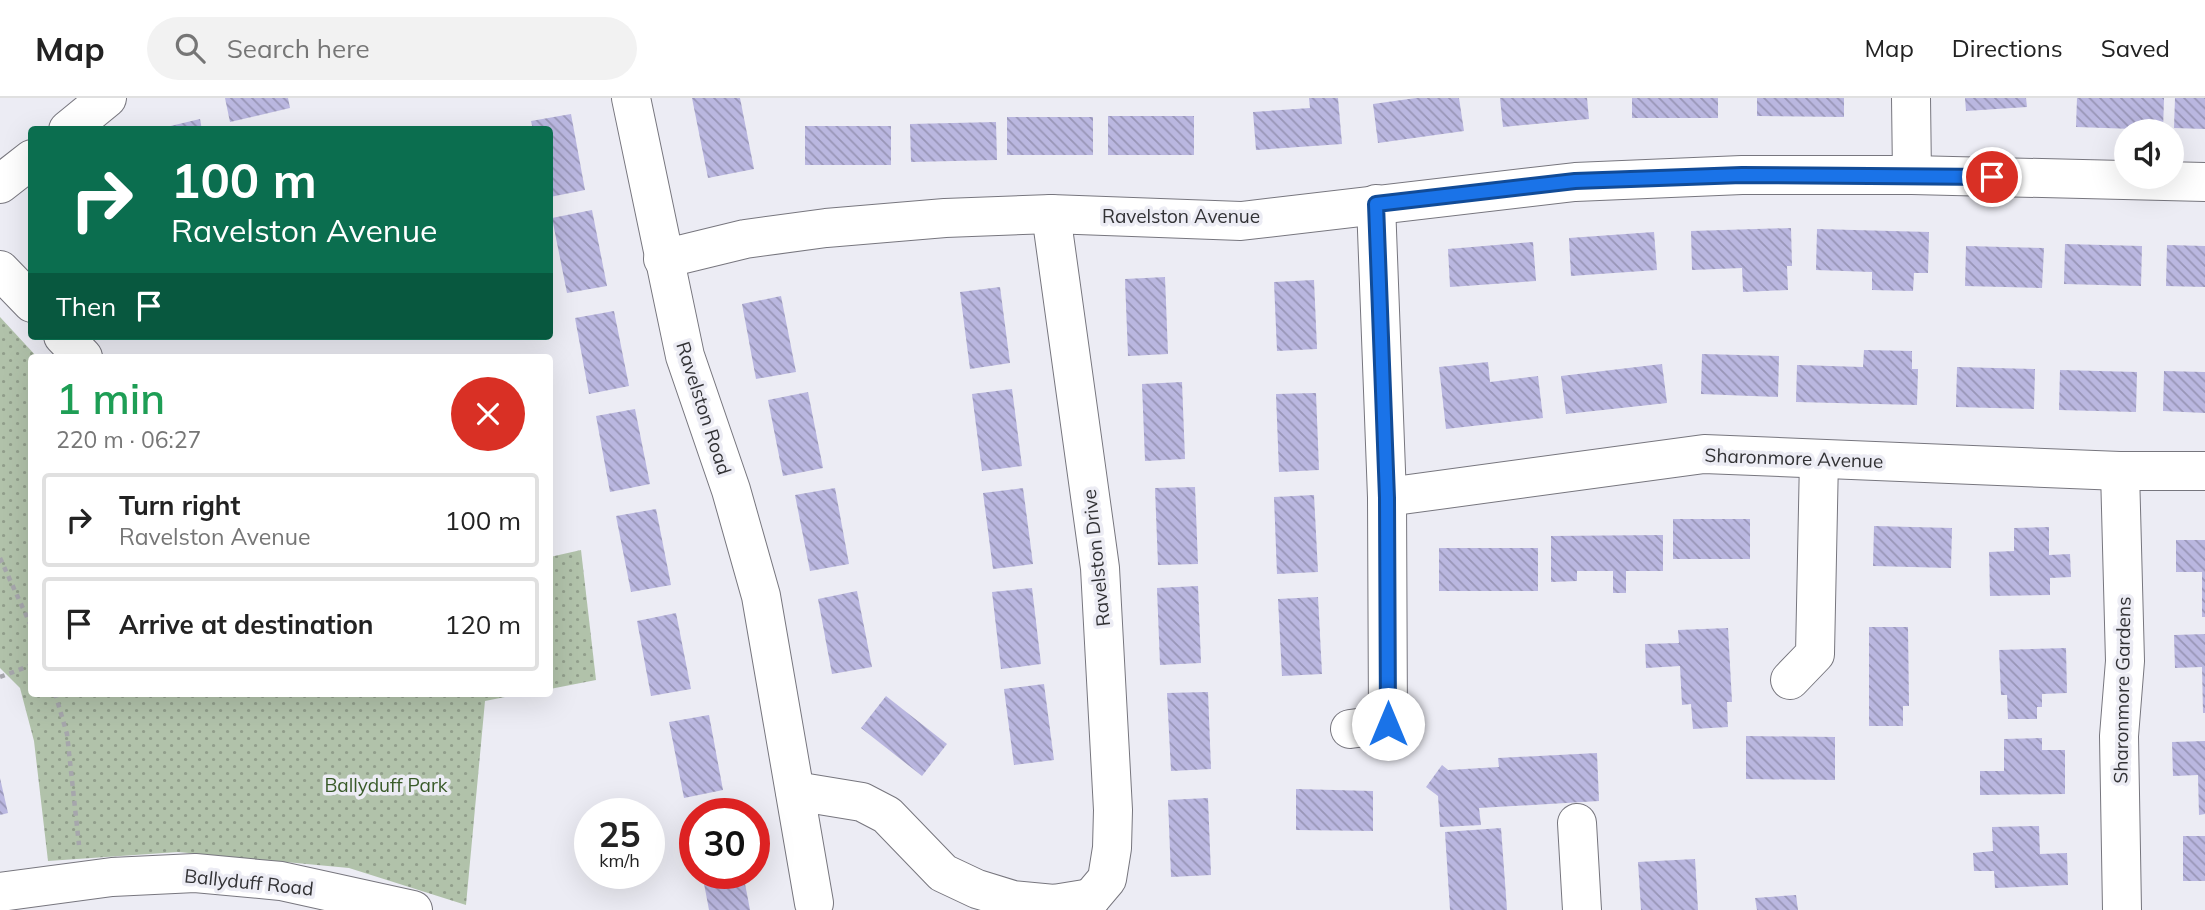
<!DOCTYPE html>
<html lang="en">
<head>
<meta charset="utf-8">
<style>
	:root { --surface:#fff; --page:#f2f2f2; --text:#222; --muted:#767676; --line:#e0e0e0 }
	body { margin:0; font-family:Mulish,sans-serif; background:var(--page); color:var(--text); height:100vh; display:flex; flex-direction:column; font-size:26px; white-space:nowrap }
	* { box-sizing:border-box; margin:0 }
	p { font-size:23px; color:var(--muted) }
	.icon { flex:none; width:38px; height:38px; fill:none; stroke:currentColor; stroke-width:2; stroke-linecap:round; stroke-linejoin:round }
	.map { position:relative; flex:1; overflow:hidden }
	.details { position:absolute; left:28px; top:256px; width:525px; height:343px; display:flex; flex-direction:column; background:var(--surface); border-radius:7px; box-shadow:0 7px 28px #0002 }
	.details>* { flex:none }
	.top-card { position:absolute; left:28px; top:28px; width:525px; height:214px; border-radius:7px; box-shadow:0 7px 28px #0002; background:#0b6e4f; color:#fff; overflow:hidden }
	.tools { position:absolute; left:2114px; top:21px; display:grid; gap:14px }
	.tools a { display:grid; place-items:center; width:70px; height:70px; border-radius:50%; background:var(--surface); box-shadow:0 7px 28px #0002; font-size:35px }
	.speed { position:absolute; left:574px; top:700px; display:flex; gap:14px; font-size:35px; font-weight:700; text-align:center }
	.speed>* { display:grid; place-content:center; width:91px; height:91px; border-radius:50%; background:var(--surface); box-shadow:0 7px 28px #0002; line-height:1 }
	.speed small { font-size:18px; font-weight:400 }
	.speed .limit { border:10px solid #d22; background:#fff; color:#111 }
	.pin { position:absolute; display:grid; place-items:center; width:60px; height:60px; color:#fff; margin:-30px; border:4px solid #fff; border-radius:50%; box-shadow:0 2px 7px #0007 }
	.me { position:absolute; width:77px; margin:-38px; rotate:0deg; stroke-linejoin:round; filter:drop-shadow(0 0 5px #0008) }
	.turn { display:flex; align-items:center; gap:24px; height:147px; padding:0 28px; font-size:32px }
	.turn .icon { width:91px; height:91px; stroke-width:2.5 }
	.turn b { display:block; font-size:49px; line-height:60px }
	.then { display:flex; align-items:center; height:66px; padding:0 28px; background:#0003; gap:14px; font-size:26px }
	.round { display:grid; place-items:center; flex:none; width:74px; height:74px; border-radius:37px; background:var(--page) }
	.headline { display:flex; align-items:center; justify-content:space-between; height:119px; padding:0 28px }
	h1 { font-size:42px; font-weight:600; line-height:52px; color:#1e9e55 }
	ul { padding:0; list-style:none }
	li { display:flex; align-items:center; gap:21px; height:94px; margin:0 14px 10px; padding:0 14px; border:4px solid var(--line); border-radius:7px }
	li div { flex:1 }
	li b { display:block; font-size:26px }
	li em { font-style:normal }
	header { display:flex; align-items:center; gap:42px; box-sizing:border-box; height:98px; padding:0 35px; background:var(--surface); border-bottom:2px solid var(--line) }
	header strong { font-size:33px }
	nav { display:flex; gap:38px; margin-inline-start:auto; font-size:24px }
	.search { width:490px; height:63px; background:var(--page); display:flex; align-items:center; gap:18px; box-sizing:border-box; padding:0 24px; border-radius:38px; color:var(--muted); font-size:26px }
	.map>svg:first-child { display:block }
	.green { fill:url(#green-dots) }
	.building { fill:url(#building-back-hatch) }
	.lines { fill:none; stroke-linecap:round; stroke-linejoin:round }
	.minor-casing { stroke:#77767e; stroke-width:40 }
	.path { stroke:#a6a6ac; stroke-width:4.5; stroke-dasharray:5 5; stroke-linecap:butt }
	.minor { stroke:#fff; stroke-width:38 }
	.route-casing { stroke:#114b97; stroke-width:18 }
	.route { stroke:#1a73e8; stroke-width:12 }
	.labels { text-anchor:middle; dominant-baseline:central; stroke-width:7; stroke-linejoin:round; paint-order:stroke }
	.street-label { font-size:19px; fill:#323235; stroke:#ececf4 }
	.park-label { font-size:19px; fill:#385a28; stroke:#ececf4 }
</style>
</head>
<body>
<header>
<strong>Map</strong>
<div class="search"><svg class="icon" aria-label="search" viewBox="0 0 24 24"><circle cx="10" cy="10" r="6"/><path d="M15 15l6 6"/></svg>Search here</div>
<nav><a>Map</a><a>Directions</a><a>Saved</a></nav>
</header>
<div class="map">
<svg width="2205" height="812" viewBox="0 0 2205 812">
	<defs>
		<pattern id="green-dots" width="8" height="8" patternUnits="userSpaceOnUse" patternTransform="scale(1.75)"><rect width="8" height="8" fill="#b1c2aa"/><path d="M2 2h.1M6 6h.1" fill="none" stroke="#919e8b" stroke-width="1.8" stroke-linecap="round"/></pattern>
		<pattern id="building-back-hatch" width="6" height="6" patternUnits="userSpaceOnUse" patternTransform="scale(1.75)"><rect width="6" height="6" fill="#bab7e0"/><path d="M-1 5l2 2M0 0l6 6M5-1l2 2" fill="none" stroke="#9895b6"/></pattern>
	</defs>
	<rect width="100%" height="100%" fill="#ececf4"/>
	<g class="green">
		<path d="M 0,219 L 37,259 L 32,259 L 32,595 L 526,595 L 485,603 L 466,807 L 349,770 L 178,754 L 48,763 L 34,643 L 20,590 L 0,570 Z"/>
		<path d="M 581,452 L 596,582 L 550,591 L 550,459 Z"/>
	</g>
	<g class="building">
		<path d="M 225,0 L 288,0 L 290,10 L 230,24 Z"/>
		<path d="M 692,0 L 740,0 L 754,71 L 708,80 Z"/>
		<path d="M 1309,0 L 1338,0 L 1342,46 L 1256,52 L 1253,14 L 1310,10 Z"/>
		<path d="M 1416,0 L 1459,0 L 1464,33 L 1378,45 L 1373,6 Z"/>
		<path d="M 1500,0 L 1587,0 L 1589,21 L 1503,29 Z"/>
		<rect x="1632" y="0" width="86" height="20"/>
		<path d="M 1757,0 L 1844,0 L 1844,19 L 1757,18 Z"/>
		<path d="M 1965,0 L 2026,0 L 2027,9 L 1966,13 Z"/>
		<path d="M 2077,0 L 2164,0 L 2163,32 L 2076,29 Z"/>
		<path d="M 2175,0 L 2205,0 L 2205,31 L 2174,30 Z"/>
		<path d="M 571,16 L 585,92 L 550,99 L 550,32 L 533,32 L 531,23 Z"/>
		<rect x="1108" y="18" width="86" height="39"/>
		<rect x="1007" y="19" width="86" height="38"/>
		<path d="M 200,21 L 202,32 L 162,32 L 162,30 Z"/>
		<path d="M 996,24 L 997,62 L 911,64 L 910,26 Z"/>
		<rect x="805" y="28" width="86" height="39"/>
		<path d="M 592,112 L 607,188 L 567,195 L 552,120 Z"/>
		<path d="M 1791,130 L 1792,168 L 1787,168 L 1788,192 L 1743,194 L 1742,170 L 1692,172 L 1691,133 Z"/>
		<path d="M 1817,131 L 1929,134 L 1928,175 L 1914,175 L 1913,193 L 1872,192 L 1872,174 L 1816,172 Z"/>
		<path d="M 1654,134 L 1657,172 L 1571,178 L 1569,140 Z"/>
		<path d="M 1533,144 L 1536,183 L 1450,189 L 1448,151 Z"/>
		<path d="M 2065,146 L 2142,148 L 2141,188 L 2064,186 Z"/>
		<path d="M 2167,147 L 2205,148 L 2205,189 L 2166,188 Z"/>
		<path d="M 1966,148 L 2044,150 L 2042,190 L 1965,188 Z"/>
		<path d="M 1165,179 L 1168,256 L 1128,258 L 1125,181 Z"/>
		<path d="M 1314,182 L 1317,251 L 1277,253 L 1274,184 Z"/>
		<path d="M 1000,189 L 1010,265 L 970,271 L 960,194 Z"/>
		<path d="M 781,198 L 796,274 L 756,281 L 742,206 Z"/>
		<path d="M 614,213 L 629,288 L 589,296 L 575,220 Z"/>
		<path d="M 1864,252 L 1912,253 L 1912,271 L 1918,271 L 1917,307 L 1796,304 L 1797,267 L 1863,269 Z"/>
		<path d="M 1702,256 L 1779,258 L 1778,299 L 1701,296 Z"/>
		<path d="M 1488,264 L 1490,284 L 1538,278 L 1543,320 L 1446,331 L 1439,269 Z"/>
		<path d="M 1662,266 L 1667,305 L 1566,316 L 1561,278 Z"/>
		<path d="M 1957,269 L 2035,271 L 2034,311 L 1956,309 Z"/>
		<path d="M 2060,272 L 2137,274 L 2136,314 L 2059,312 Z"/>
		<path d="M 2164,273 L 2205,274 L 2205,315 L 2163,313 Z"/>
		<path d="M 1182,284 L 1185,361 L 1145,363 L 1142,286 Z"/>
		<path d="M 1012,291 L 1022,368 L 982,373 L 972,296 Z"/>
		<path d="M 808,294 L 823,370 L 783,378 L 768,302 Z"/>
		<path d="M 1316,295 L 1319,372 L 1279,374 L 1276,296 Z"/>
		<path d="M 635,311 L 650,386 L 610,394 L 596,318 Z"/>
		<path d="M 1195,389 L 1198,466 L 1158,467 L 1155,390 Z"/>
		<path d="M 835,390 L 849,466 L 810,473 L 795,397 Z"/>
		<path d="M 1023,390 L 1033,466 L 993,471 L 983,395 Z"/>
		<path d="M 1314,397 L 1318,474 L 1277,476 L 1274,399 Z"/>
		<path d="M 656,411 L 671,487 L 631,494 L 616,418 Z"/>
		<rect x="1673" y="421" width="77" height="40"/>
		<path d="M 1874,428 L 1952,430 L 1951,470 L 1873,468 Z"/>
		<path d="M 2049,429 L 2049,457 L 2070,456 L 2071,479 L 2050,480 L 2050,497 L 1990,498 L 1989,454 L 2014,453 L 2014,430 Z"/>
		<path d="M 1663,437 L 1663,473 L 1626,473 L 1626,495 L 1613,495 L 1613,473 L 1577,473 L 1577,483 L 1551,484 L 1551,438 Z"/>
		<path d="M 2176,442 L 2205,442 L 2205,519 L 2202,519 L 2202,474 L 2176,474 Z"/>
		<rect x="1439" y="450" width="99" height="43"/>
		<path d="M 1198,488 L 1201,565 L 1160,567 L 1157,490 Z"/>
		<path d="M 1032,490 L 1041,566 L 1001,571 L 992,494 Z"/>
		<path d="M 857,493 L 872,569 L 832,576 L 818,501 Z"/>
		<path d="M 1318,499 L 1322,576 L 1282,578 L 1278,501 Z"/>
		<path d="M 676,515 L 691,591 L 651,598 L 637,523 Z"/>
		<path d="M 1869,529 L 1908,529 L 1909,608 L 1903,608 L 1903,628 L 1869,628 Z"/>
		<path d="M 1728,530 L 1732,604 L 1727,604 L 1728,629 L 1693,631 L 1691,606 L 1682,607 L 1680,568 L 1646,570 L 1645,546 L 1679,545 L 1678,532 Z"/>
		<path d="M 2205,536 L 2205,615 L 2203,615 L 2202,569 L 2175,570 L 2174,537 Z"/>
		<path d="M 2066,550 L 2067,595 L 2042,596 L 2042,609 L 2037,609 L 2037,621 L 2008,621 L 2007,597 L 2001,597 L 1999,552 Z"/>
		<path d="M 1044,586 L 1054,662 L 1014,667 L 1004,591 Z"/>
		<path d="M 1208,594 L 1211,671 L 1171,673 L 1167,595 Z"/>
		<path d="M 886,598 L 947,646 L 922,678 L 861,630 Z"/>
		<path d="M 709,617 L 723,692 L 684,700 L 669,624 Z"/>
		<path d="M 1746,638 L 1835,639 L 1835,682 L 1746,681 Z"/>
		<path d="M 2042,640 L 2042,652 L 2065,652 L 2065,696 L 1980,697 L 1980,673 L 2004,673 L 2004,641 Z"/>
		<path d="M 2205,643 L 2205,716 L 2199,717 L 2198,677 L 2173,678 L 2172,644 Z"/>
		<path d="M 1597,655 L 1599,703 L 1479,710 L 1481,727 L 1440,729 L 1438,698 L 1426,689 L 1442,667 L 1448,672 L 1499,669 L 1498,660 Z"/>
		<path d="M 0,680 L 8,715 L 0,717 Z"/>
		<path d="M 1296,691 L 1373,693 L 1373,733 L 1296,732 Z"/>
		<path d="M 1208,700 L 1211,777 L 1171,779 L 1168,702 Z"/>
		<path d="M 2039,728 L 2040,756 L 2067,755 L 2068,787 L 1995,790 L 1994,773 L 1974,773 L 1973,755 L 1993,753 L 1992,729 Z"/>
		<path d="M 1501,730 L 1507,812 L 1450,812 L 1445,734 Z"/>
		<rect x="2183" y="738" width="22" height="45"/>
		<path d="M 1695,761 L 1698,812 L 1641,812 L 1638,764 Z"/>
		<path d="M 702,775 L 743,775 L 750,812 L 709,812 Z"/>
		<path d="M 1796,797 L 1798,812 L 1757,812 L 1755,800 Z"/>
	</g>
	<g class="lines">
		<defs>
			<g id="minor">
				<path d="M 631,0 L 685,258 L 731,392 L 761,498 L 814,805"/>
				<path d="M 1911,0 L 1912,77"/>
				<path d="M 68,32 L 107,0"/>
				<path d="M 0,86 L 32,61"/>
				<path d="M 1051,116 L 1100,470 L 1113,712 L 1112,750 L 1107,781 L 1091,800"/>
				<path d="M 663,161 L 745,141 L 826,130 L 945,120 L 1051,116 L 1241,123 L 1575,84 L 1742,77 L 1912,77 L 2205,84"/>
				<path d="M 0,172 L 32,205"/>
				<path d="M 63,238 L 83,259"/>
				<path d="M 2120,373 L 2125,563 L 2119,638 L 2122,812"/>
				<path d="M 1387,399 L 1704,356 L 2120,373 L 2205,373"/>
				<path d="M 1790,582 L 1815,556 L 1819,361"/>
				<path d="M 1350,631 L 1388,626 L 1387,399 L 1376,106"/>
				<path d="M 795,693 L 862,704 L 887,717 L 943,775 L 977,791 L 1013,802 L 1054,806 L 1091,800"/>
				<path d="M 1577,725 L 1582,812"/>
				<path d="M 0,794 L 112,779 L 195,775 L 281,783 L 413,812"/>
			</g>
		</defs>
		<use href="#minor" class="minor-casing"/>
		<g class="path">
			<path d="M 0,460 L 32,530"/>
			<path d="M 0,579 L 32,567"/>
			<path d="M 55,595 L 67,636 L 79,747"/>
		</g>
		<use href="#minor" class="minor"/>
	</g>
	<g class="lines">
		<defs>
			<path id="route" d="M 1388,626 L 1387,400 L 1376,106 L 1575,83 L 1742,77 L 1992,79"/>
		</defs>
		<use href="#route" class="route-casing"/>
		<use href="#route" class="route"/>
	</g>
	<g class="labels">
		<g class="street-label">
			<text x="1181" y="118">Ravelston Avenue</text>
			<text transform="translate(704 310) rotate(72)">Ravelston Road</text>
			<text transform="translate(1794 360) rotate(2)">Sharonmore Avenue</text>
			<text transform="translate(1096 460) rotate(-96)">Ravelston Drive</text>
			<text transform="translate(2122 592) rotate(-89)">Sharonmore Gardens</text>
			<text transform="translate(249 784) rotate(6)">Ballyduff Road</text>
		</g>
		<g class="park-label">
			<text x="386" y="687">Ballyduff Park</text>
		</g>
	</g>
</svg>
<div class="tools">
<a><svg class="icon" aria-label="sound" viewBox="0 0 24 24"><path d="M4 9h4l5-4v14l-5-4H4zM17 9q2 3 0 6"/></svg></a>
</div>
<div class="speed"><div>25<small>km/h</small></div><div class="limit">30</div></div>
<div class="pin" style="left:1992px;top:79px;background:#d93025"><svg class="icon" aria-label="arrive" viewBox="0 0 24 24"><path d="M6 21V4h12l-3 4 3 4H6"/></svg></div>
<svg class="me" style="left:1388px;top:626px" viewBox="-20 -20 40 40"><circle r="19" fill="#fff"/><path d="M0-13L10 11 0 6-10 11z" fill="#1a73e8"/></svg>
<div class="top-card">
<div class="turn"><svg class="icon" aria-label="right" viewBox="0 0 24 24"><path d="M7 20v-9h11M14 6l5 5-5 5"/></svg><div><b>100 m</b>Ravelston Avenue</div></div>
<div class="then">Then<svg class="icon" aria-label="arrive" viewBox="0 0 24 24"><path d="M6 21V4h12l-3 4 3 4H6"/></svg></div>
</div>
<section class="details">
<div class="headline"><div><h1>1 min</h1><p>220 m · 06:27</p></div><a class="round" style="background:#d93025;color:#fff"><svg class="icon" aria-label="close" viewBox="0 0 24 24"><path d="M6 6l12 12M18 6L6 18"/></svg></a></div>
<ul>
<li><svg class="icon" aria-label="right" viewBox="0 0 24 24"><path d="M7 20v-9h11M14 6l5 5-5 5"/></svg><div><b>Turn right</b><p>Ravelston Avenue</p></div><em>100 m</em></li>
<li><svg class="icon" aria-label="arrive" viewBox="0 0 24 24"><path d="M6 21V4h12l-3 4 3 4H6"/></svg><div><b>Arrive at destination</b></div><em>120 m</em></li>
</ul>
</section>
</div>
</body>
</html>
